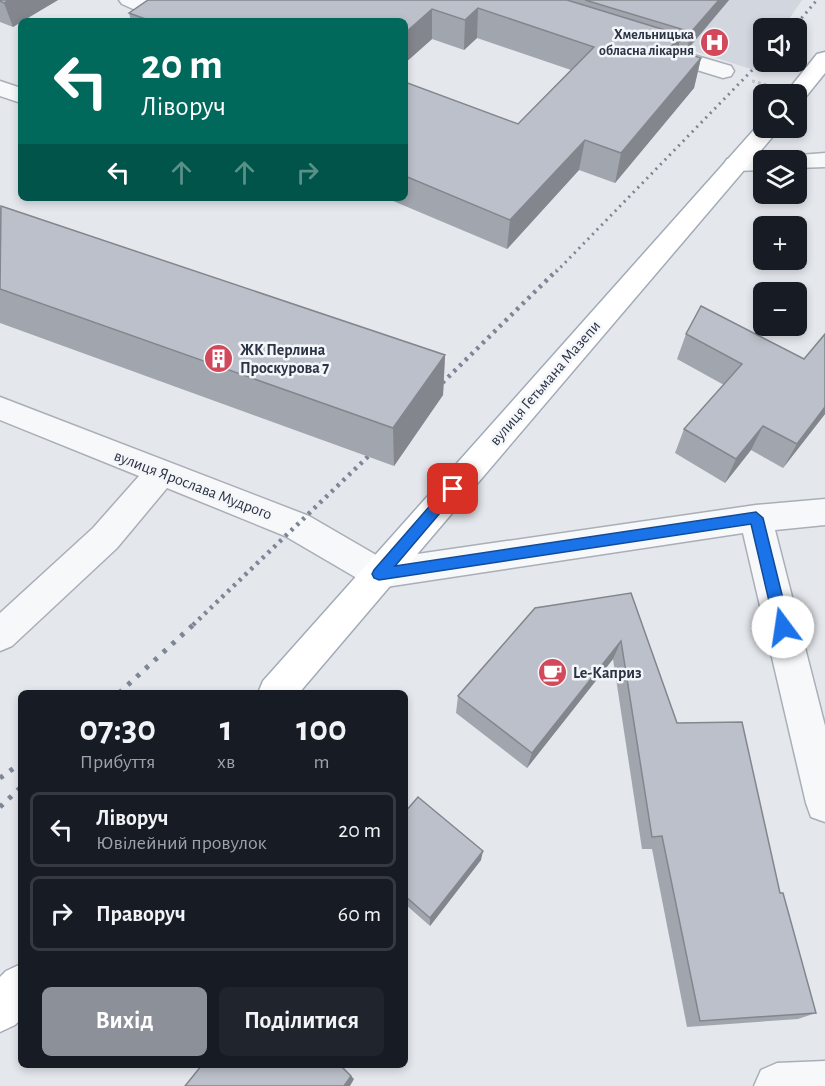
<!DOCTYPE html>
<html lang="uk">
<head>
<meta charset="utf-8">
<style>
	:root { --surface:#171b24; --page:#20242c; --text:#f1f3f6; --muted:#9ea1a6; --line:#363941; --accent:#8c9099 }
	body { margin:0; font-family:"Alegreya Sans",sans-serif; background:var(--page); color:var(--text); height:100vh; display:flex; flex-direction:column; font-size:22px; white-space:nowrap }
	* { box-sizing:border-box; margin:0 }
	p { font-size:20px; color:var(--muted) }
	.icon { flex:none; width:33px; height:33px; fill:none; stroke:currentColor; stroke-width:2; stroke-linecap:round; stroke-linejoin:round }
	.map { position:relative; flex:1; overflow:hidden }
	.sheet { position:absolute; left:18px; top:690px; width:390px; height:378px; display:flex; flex-direction:column; background:var(--surface); border-radius:9px; box-shadow:0 3px 9px #0003 }
	.sheet>* { flex:none }
	.guide { position:absolute; left:18px; top:18px; width:390px; height:183px; border-radius:9px; box-shadow:0 3px 9px #0003; background:#00695c; color:#fff; overflow:hidden }
	.tools { position:absolute; left:753px; top:18px; display:grid; gap:12px }
	.tools a { display:grid; place-items:center; width:54px; height:54px; border-radius:9px; background:var(--surface); box-shadow:0 3px 9px #0003; font-size:30px }
	.pin { position:absolute; display:grid; place-items:center; width:51px; height:51px; color:#fff; margin:-26px; border-radius:12px; box-shadow:0 3px 9px #0006 }
	.me { position:absolute; width:66px; margin:-33px; rotate:346deg; stroke-linejoin:round; filter:drop-shadow(0 0 4px #0008) }
	.turn { display:flex; align-items:center; gap:21px; height:126px; padding:0 24px; font-size:27px }
	.turn .icon { width:78px; height:78px; stroke-width:2.5 }
	.turn b { display:block; font-size:42px; line-height:51px }
	.lanes { display:flex; align-items:center; height:57px; padding:0 24px; background:#0003; justify-content:center; gap:30px; direction:ltr }
	.lanes .off { opacity:.35 }
	.eta { display:flex; justify-content:space-evenly; align-items:center; height:102px; text-align:center }
	.eta b { font-size:36px; font-weight:700; line-height:42px }
	.action { display:flex; gap:12px; margin-top:auto; padding:12px 24px }
	.action a { flex:1; height:69px; border-radius:9px; background:var(--accent); color:#fff; font-size:24px; font-weight:700; line-height:69px; text-align:center }
	.action a+a { background:var(--page); color:var(--text) }
	ul { padding:0; list-style:none }
	li { display:flex; align-items:center; gap:18px; height:75px; margin:0 12px 9px; padding:0 12px; border:3px solid var(--line); border-radius:9px }
	li div { flex:1 }
	li b { display:block; font-size:22px }
	li em { font-style:normal }
	.map>svg:first-child { display:block }
	.built { fill:#d2d6de }
	.lines { fill:none; stroke-linecap:round; stroke-linejoin:round }
	.minor-casing { stroke:#a9aeb7; stroke-width:3 }
	.major-casing { stroke:#a3abb8; stroke-width:3 }
	.path { stroke:#c2c5cb; stroke-width:3; stroke-dasharray:3 3; stroke-linecap:butt }
	.minor { fill:#f7f8fa; fill-rule:evenodd }
	.major { fill:#fff; fill-rule:evenodd }
	.rail-far2 { stroke:#7d8696; stroke-width:3; stroke-dasharray:2 4.5; stroke-linecap:butt }
	.rail-far1 { stroke:#7d8696; stroke-width:4.5; stroke-dasharray:3 5; stroke-linecap:butt }
	.rail { stroke:#7d8696; stroke-width:5; stroke-dasharray:4 8; stroke-linecap:butt }
	.wall { fill:#a1a5ae }
	.shaded-wall { fill:#83868d }
	.building { fill:#bbc0ca; stroke:#83868d; stroke-width:1.5 }
	.route { fill:#1a73e8; stroke:#114b97; stroke-width:1.5 }
	.labels { text-anchor:middle; dominant-baseline:central; stroke-width:5; stroke-linejoin:round; paint-order:stroke }
	.far-poi-label { font-size:14px; font-weight:bold; fill:#2b3445; stroke:#f4f6f9; text-anchor:end }
	.poi-label { font-size:16px; font-weight:bold; fill:#2b3445; stroke:#f4f6f9; text-anchor:start }
	.street-label { font-size:16px; fill:#2b3445; stroke:#f4f6f9 }
</style>
</head>
<body>
<div class="map">
<svg width="825" height="1086" viewBox="0 0 825 1086">
	<rect width="100%" height="100%" fill="#e4e7ec"/>
	<path class="built" d="M 533,0 L 802,0 L 783,28 L 764,28 L 763,57 L 754,70 Z"/>
	<g class="lines">
		<defs>
			<g id="minor">
				<path d="M 119,0 L 146,0 L 184,17 L 187,21 L 160,21 L 122,4 Z"/>
				<path d="M 656,44 L 731,66 L 734,71 L 731,76 L 723,78 L 648,55 L 645,50 L 648,45 Z"/>
				<path d="M 0,81 L 21,88 L 21,103 L 0,96 Z"/>
				<path d="M 825,153 L 825,167 L 796,168 L 796,160 L 784,160 L 787,156 Z"/>
				<path d="M 764,156 L 774,160 L 764,160 L 764,170 L 736,171 L 727,169 L 724,164 L 727,159 Z"/>
				<path d="M 0,397 L 309,516 L 383,559 L 756,505 L 825,499 L 825,525 L 775,530 L 825,726 L 825,822 L 811,817 L 806,803 L 743,533 L 379,588 L 367,584 L 285,536 L 167,488 L 117,548 L 12,646 L 0,651 L 0,613 L 93,528 L 139,476 L 0,420 Z"/>
				<path d="M 825,1061 L 825,1086 L 754,1086 L 761,1070 L 777,1063 Z"/>
			</g>
			<g id="major">
				<path d="M 825,52 L 825,73 L 804,99 L 796,101 L 796,94 L 785,94 L 817,54 Z"/>
				<path d="M 764,122 L 764,128 L 780,128 L 299,693 L 258,693 L 263,681 L 760,123 Z"/>
				<path d="M 21,964 L 21,1019 L 15,1025 L 0,1032 L 0,977 L 6,971 Z"/>
			</g>
		</defs>
		<use href="#minor" class="minor-casing"/>
		<use href="#major" class="major-casing"/>
		<path class="path" d="M 752,81 L 768,85"/>
		<use href="#minor" class="minor"/>
		<use href="#major" class="major"/>
		<g class="rail-far2">
			<path d="M 793,28 L 817,0"/>
			<path d="M 556,272 L 764,58"/>
		</g>
		<g class="rail-far1">
			<path d="M 431,394 L 557,270"/>
			<path d="M 193,625 L 380,445"/>
		</g>
		<g class="rail">
			<path d="M 119,693 L 194,624"/>
			<path d="M 0,778 L 21,763"/>
			<path d="M 0,807 L 21,787"/>
		</g>
	</g>
	<g class="wall">
		<path d="M 0,0 L 58,0 L 21,21 L 21,22 L 13,27 L 0,22 Z"/>
		<path d="M 148,0 L 729,0 L 687,50 L 679,47 L 678,51 L 701,58 L 694,88 L 615,183 L 579,170 L 507,249 L 386,198 L 405,198 L 405,82 L 518,124 L 571,70 L 477,38 L 464,50 L 432,39 L 405,63 L 405,21 L 131,21 L 129,13 Z"/>
		<path d="M 0,207 L 445,355 L 443,395 L 394,466 L 0,323 Z"/>
		<path d="M 686,334 L 804,359 L 825,334 L 825,414 L 783,468 L 751,450 L 725,483 L 675,453 L 684,429 L 724,385 L 677,359 Z"/>
		<path d="M 631,593 L 677,723 L 780,893 L 816,1013 L 798,1019 L 687,1027 L 652,849 L 642,849 L 613,659 L 527,768 L 456,713 L 458,696 Z"/>
		<path d="M 405,812 L 481,860 L 430,926 L 405,904 Z"/>
	</g>
	<g class="shaded-wall">
		<path d="M 9,0 L 58,0 L 23,21 L 21,21 L 21,22 L 13,27 L 4,3 Z"/>
		<path d="M 719,0 L 729,0 L 687,50 L 691,32 Z"/>
		<path d="M 478,8 L 477,38 L 464,50 L 465,20 Z"/>
		<path d="M 432,9 L 432,39 L 405,63 L 405,33 Z"/>
		<path d="M 681,35 L 674,65 L 670,48 Z"/>
		<path d="M 701,58 L 694,88 L 615,183 L 621,153 Z"/>
		<path d="M 585,140 L 579,170 L 507,249 L 510,220 Z"/>
		<path d="M 445,355 L 443,395 L 394,466 L 393,428 Z"/>
		<path d="M 825,407 L 825,414 L 783,468 L 797,444 Z"/>
		<path d="M 763,426 L 751,450 L 725,483 L 736,459 Z"/>
		<path d="M 621,641 L 613,659 L 527,768 L 532,753 Z"/>
		<path d="M 483,851 L 481,860 L 430,926 L 430,918 Z"/>
		<path d="M 351,1076 L 354,1079 L 350,1086 L 344,1086 Z"/>
	</g>
	<g class="building">
		<path d="M 0,0 L 9,0 L 4,3 L 0,1 Z"/>
		<path d="M 148,0 L 567,0 L 681,35 L 670,48 L 701,58 L 621,153 L 585,140 L 510,220 L 405,176 L 405,82 L 518,124 L 594,47 L 478,8 L 465,20 L 432,9 L 405,33 L 405,21 L 151,21 L 129,13 Z"/>
		<path d="M 585,0 L 719,0 L 691,32 Z"/>
		<path d="M 1,206 L 445,355 L 393,428 L 0,289 Z"/>
		<path d="M 701,306 L 804,359 L 825,334 L 825,407 L 797,444 L 763,426 L 736,459 L 684,429 L 742,364 L 686,334 Z"/>
		<path d="M 631,593 L 677,723 L 742,722 L 780,893 L 783,893 L 816,1013 L 700,1021 L 662,836 L 652,837 L 621,641 L 532,753 L 458,696 L 535,608 Z"/>
		<path d="M 418,797 L 483,851 L 430,918 L 405,896 L 405,812 Z"/>
		<path d="M 202,1065 L 340,1065 L 351,1076 L 344,1086 L 185,1086 Z"/>
	</g>
	<path class="route" d="M 453,484 L 457,485 L 459,489 L 457,493 L 395,566 L 756,512 L 763,518 L 790,627 L 788,632 L 783,634 L 778,632 L 775,627 L 751,524 L 379,580 L 374,578 L 372,574 L 374,570 L 448,485 Z"/>
	<defs>
		<symbol id="hospital-disc" viewBox="-11 -11 22 22"><circle r="9.5" fill="#d1495b" stroke="#f4f6f9"/><path d="M-5-5h3v3.5h4V-5h3V5h-3V1.5h-4V5h-3Z" fill="#fff"/></symbol>
		<symbol id="building-disc" viewBox="-11 -11 22 22"><circle r="9.5" fill="#d1495b" stroke="#f4f6f9"/><path d="M-4-6H4V6H1V3H-1V6H-4ZM-2.5-4.3h1.7v1.8h-1.7ZM.8-4.3h1.7v1.8H.8ZM-2.5-1h1.7V.8h-1.7ZM.8-1h1.7V.8H.8Z" fill="#fff"/></symbol>
		<symbol id="cafe-disc" viewBox="-11 -11 22 22"><circle r="9.5" fill="#d1495b" stroke="#f4f6f9"/><path d="M-5.5-4.5H6V0H3Q3 3.5 0 3.5H-2.5Q-5.5 3.5-5.5 0ZM3-3.2v2h1.7v-2ZM-6 4.5H4V6H-6Z" fill="#fff"/></symbol>
	</defs>
	<g fill-rule="evenodd">
		<use href="#hospital-disc" x="698" y="26" width="33" height="33"/>
		<use href="#building-disc" x="202" y="342" width="33" height="33"/>
		<use href="#cafe-disc" x="536" y="656" width="33" height="33"/>
	</g>
	<g class="labels">
		<g class="far-poi-label">
			<text x="694" y="35">Хмельницька<tspan x="694" dy="16">обласна лікарня</tspan></text>
		</g>
		<g class="poi-label">
			<text x="240" y="350">ЖК Перлина<tspan x="240" dy="18">Проскурова 7</tspan></text>
			<text x="573" y="673">Le-Каприз</text>
		</g>
		<g class="street-label">
			<text transform="translate(545 383) rotate(-49)">вулиця Гетьмана Мазепи</text>
			<text transform="translate(193 485) rotate(21)">вулиця Ярослава Мудрого</text>
		</g>
	</g>
</svg>
<div class="tools">
<a><svg class="icon" aria-label="sound" viewBox="0 0 24 24"><path d="M4 9h4l5-4v14l-5-4H4zM17 9q2 3 0 6"/></svg></a>
<a><svg class="icon" aria-label="search" viewBox="0 0 24 24"><circle cx="10" cy="10" r="6"/><path d="M15 15l6 6"/></svg></a>
<a><svg class="icon" aria-label="layers" viewBox="0 0 24 24"><path d="M12 4l9 5-9 5-9-5zM3 14l9 5 9-5"/></svg></a>
<a>+</a>
<a>−</a>
</div>
<div class="pin" style="left:453px;top:489px;background:#d93025"><svg class="icon" aria-label="arrive" viewBox="0 0 24 24"><path d="M6 21V4h12l-3 4 3 4H6"/></svg></div>
<svg class="me" style="left:783px;top:627px" viewBox="-20 -20 40 40"><circle r="19" fill="#fff"/><path d="M0-13L10 11 0 6-10 11z" fill="#1a73e8"/></svg>
<div class="guide">
<div class="turn"><svg class="icon" aria-label="left" viewBox="0 0 24 24"><path d="M17 20v-9H6M10 6l-5 5 5 5"/></svg><div><b>20 m</b>Ліворуч</div></div>
<div class="lanes"><svg class="icon" aria-label="left" viewBox="0 0 24 24"><path d="M17 20v-9H6M10 6l-5 5 5 5"/></svg><svg class="icon off" aria-label="ahead" viewBox="0 0 24 24"><path d="M12 20V5M6 11l6-6 6 6"/></svg><svg class="icon off" aria-label="ahead" viewBox="0 0 24 24"><path d="M12 20V5M6 11l6-6 6 6"/></svg><svg class="icon off" aria-label="right" viewBox="0 0 24 24"><path d="M7 20v-9h11M14 6l5 5-5 5"/></svg></div>
</div>
<section class="sheet">
<div class="eta">
<div><b>07:30</b><p>Прибуття</p></div>
<div><b>1</b><p>хв</p></div>
<div><b>100</b><p>m</p></div>
</div>
<ul>
<li><svg class="icon" aria-label="left" viewBox="0 0 24 24"><path d="M17 20v-9H6M10 6l-5 5 5 5"/></svg><div><b>Ліворуч</b><p>Ювілейний провулок</p></div><em>20 m</em></li>
<li><svg class="icon" aria-label="right" viewBox="0 0 24 24"><path d="M7 20v-9h11M14 6l5 5-5 5"/></svg><div><b>Праворуч</b></div><em>60 m</em></li>
</ul>
<div class="action"><a>Вихід</a><a>Поділитися</a></div>
</section>
</div>
</body>
</html>
